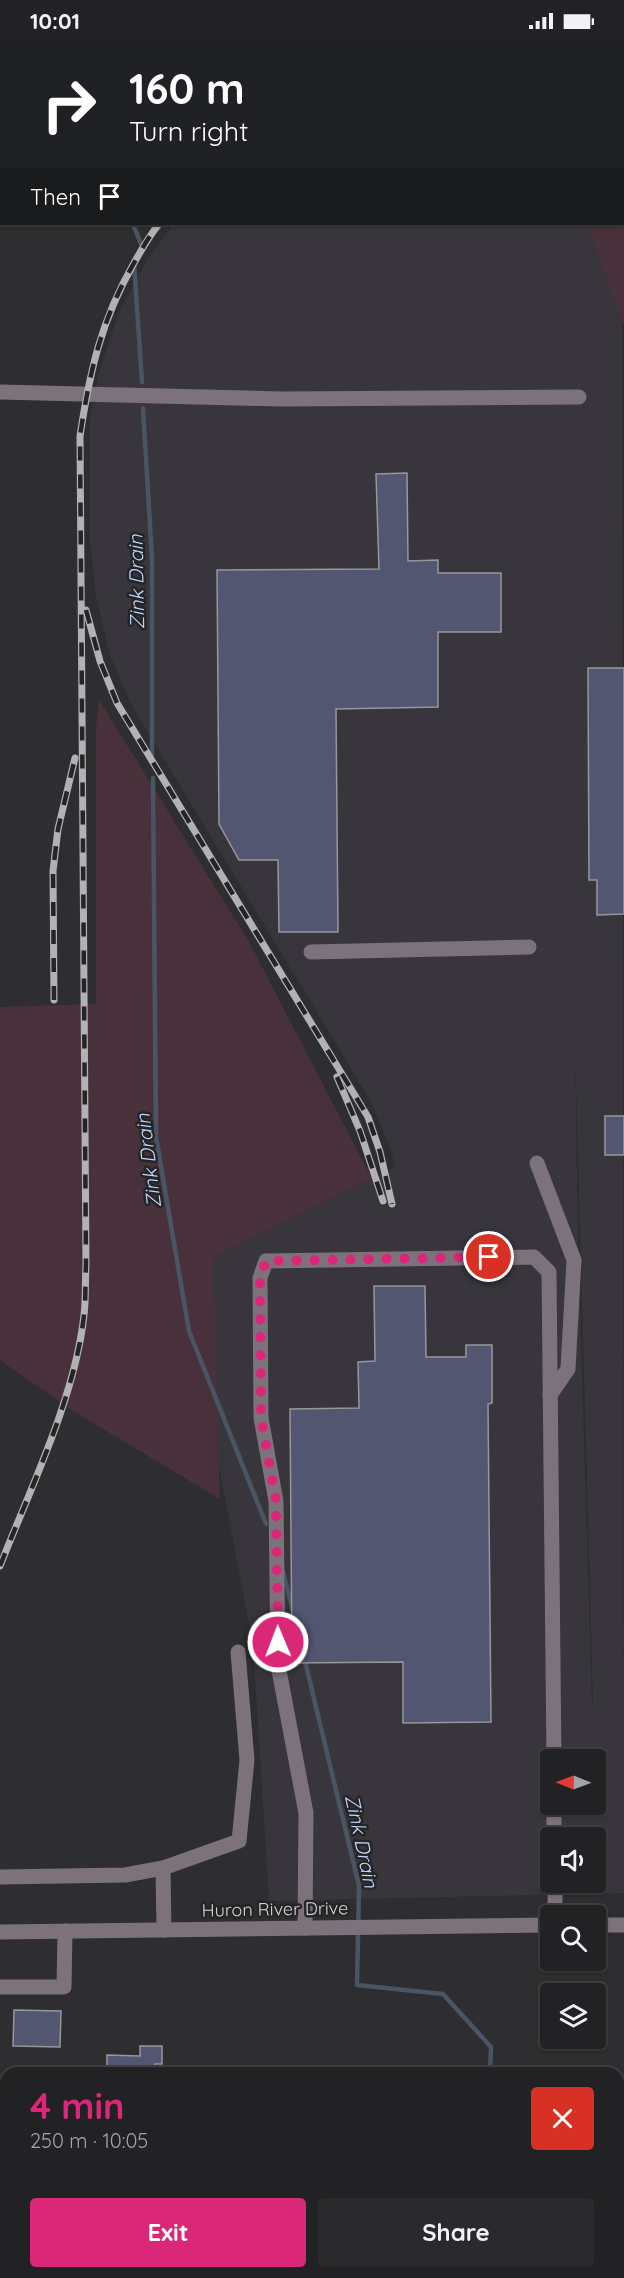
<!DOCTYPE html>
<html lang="en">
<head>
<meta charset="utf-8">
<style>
	:root { --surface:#222224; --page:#2a2a2c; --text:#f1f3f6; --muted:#a2a4a6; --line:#3f3f41; --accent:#db2777 }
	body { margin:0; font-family:Quicksand,sans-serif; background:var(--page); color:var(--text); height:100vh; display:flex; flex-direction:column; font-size:22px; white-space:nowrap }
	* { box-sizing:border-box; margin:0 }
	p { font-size:20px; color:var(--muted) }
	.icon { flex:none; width:33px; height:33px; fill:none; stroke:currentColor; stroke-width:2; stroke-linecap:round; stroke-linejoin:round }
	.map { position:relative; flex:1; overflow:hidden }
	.sheet { position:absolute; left:0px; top:2025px; width:624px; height:212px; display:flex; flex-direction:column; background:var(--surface); border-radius:18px 18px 0 0; box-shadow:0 2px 4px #0004,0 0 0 2px var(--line) }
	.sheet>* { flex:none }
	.banner { position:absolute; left:0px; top:0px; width:624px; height:183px; box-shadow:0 2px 4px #0004,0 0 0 2px var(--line); background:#202124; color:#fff; overflow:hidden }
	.needle { width:39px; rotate:271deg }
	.fabs { position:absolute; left:540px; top:1707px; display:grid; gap:12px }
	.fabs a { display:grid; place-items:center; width:66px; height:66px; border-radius:6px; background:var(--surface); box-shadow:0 2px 4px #0004,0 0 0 2px var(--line); font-size:30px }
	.pin { position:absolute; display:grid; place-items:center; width:51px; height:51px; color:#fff; margin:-26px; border:3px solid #fff; border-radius:50%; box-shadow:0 2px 6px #0007 }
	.me { position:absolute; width:66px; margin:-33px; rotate:359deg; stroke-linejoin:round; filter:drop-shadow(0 0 4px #0008) }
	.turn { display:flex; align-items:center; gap:21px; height:126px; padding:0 30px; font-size:27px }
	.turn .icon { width:78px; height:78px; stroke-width:2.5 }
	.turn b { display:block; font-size:42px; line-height:51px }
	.then { display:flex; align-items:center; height:57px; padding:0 30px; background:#0003; gap:12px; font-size:22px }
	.round { display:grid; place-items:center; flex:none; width:63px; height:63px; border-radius:6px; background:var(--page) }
	.head { display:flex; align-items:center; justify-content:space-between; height:102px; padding:0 30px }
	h1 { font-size:36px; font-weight:700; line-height:45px; color:var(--accent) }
	.cta { display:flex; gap:12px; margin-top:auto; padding:12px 30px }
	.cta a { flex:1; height:69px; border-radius:6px; background:var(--accent); color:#fff; font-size:24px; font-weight:700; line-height:69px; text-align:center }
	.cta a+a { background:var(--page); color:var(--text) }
	.status { display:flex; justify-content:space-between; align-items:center; height:42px; padding:0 30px; background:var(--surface); direction:ltr }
	.status svg { height:16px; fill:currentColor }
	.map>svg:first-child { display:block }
	.built { fill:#38353d; fill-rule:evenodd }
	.green { fill:#49313b }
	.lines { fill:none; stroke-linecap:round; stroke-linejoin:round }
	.stream { stroke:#4a5563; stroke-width:4.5 }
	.building { fill:#535671; stroke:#96979a; stroke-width:1.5 }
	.minor { stroke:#7c727c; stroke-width:15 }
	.rail-casing { stroke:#b2b1b4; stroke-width:7 }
	.rail { stroke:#252426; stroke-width:4.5; stroke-dasharray:14; stroke-linecap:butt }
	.route { stroke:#db2777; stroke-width:10; stroke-dasharray:0 18 }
	.labels { text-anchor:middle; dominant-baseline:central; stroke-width:5; stroke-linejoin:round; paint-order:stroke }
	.street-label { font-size:18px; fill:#d3d2d4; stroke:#252426 }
	.water-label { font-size:20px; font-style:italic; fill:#bfdafe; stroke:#252426 }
</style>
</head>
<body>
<div class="status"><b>10:01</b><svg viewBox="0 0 49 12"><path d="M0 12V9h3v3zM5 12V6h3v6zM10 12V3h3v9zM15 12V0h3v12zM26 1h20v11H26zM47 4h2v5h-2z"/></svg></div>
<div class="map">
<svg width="624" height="2236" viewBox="0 0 624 2236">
	<rect width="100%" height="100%" fill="#2e2d30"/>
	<path class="built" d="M 622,55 L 624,1851 L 269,1859 L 253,1603 L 217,1414 L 213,1215 L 395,1126 L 391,1108 L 371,1060 L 131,662 L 110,613 L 96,555 L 90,500 L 90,376 L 100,326 L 120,268 L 148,216 L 174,182 L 622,182 ZM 575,1005 L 593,1660 L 592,1661 L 578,1198 ZM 550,1718 L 596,1718 L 596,1762 L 550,1762 ZM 550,1796 L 596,1796 L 596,1840 L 550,1840 Z"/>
	<g class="green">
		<path d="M 623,48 L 624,48 L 624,283 L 587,182 L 622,182 Z"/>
		<path d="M 99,658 L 248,898 L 372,1137 L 213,1215 L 220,1457 L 73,1369 L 0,1318 L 0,965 L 96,962 L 96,686 Z"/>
	</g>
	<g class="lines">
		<g class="stream">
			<path d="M 0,104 L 2,104"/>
			<path d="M 133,182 L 141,202"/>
			<path d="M 134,221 L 142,340"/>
			<path d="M 143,366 L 152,516 L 152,713"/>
			<path d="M 153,736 L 156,1095 L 189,1289 L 266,1482"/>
			<path d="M 283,1530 L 293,1569"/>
			<path d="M 304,1615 L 359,1844 L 357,1943 L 443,1952 L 491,2005 L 490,2031"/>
			<path d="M 401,2236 L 402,2230"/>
		</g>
	</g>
	<g class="building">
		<path d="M 407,431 L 408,519 L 438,518 L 438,531 L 501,531 L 501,590 L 438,590 L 438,665 L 336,667 L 338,890 L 279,890 L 278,818 L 239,818 L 219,782 L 217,528 L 379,527 L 376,432 Z"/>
		<path d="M 588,626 L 624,626 L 624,872 L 597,873 L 597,838 L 589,838 Z"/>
		<rect x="605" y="1074" width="19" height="39"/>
		<path d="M 374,1244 L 425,1244 L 426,1315 L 466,1315 L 466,1303 L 492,1303 L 492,1361 L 488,1362 L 491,1680 L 403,1681 L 403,1620 L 292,1621 L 290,1367 L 359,1366 L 358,1320 L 375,1319 Z"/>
		<path d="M 14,1968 L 61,1969 L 60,2005 L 13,2004 Z"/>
		<path d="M 140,2004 L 162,2004 L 162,2022 L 155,2022 L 155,2031 L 107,2031 L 107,2013 L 140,2014 Z"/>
	</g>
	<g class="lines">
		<g class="minor">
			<path d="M 0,350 L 281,357 L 579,355"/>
			<path d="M 311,910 L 529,905"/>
			<path d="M 537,1121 L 574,1218 L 568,1327 L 550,1353"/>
			<path d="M 554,1762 L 554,1796"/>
			<path d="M 163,1826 L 164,1888"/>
			<path d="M 0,1835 L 125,1833 L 163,1826 L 239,1799 L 247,1718 L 238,1610"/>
			<path d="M 555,1840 L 555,1874"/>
			<path d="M 596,1883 L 624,1883"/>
			<path d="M 305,1886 L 306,1771 L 278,1623 L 276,1459 L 261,1376 L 260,1236 L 266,1219 L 534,1215 L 549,1230 L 554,1718"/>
			<path d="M 0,1890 L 550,1883"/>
			<path d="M 0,1945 L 64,1945 L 65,1889"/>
		</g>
		<defs>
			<g id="rail">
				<path d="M 0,1 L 25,2"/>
				<path d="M 350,2 L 525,0"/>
				<path d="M 622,45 L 624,45"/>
				<path d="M 86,568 L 100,619 L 117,661 L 368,1075 L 380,1110 L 392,1162"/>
				<path d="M 54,958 L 53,829 L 58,787 L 75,716"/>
				<path d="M 337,1035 L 360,1089 L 383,1159"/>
				<path d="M 0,1524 C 30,1447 75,1356 84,1273 C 86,1257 85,1240 86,1223 L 80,394 C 90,328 101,279 134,221 C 142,207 149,194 159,182"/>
			</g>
		</defs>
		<use href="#rail" class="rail-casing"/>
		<use href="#rail" class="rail"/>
	</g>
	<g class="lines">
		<path class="route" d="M 278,1600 L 276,1459 L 261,1376 L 260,1236 L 266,1219 L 489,1215"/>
	</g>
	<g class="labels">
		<g class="street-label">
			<text transform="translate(275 1867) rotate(-1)">Huron River Drive</text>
		</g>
		<g class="water-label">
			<text transform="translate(136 540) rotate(-91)">Zink Drain</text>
			<text transform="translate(148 1119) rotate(-97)">Zink Drain</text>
			<text transform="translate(362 1799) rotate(78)">Zink Drain</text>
		</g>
	</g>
</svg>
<div class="fabs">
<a><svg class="needle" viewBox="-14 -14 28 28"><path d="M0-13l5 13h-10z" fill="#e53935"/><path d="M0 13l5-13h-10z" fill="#a2a4a6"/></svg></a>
<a><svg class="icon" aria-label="sound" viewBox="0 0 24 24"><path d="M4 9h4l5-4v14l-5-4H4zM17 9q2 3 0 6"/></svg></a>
<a><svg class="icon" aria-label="search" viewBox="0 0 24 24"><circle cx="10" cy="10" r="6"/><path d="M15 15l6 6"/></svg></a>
<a><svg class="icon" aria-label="layers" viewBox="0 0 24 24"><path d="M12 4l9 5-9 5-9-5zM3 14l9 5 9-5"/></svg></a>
</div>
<div class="pin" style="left:489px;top:1215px;background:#d93025"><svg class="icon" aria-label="arrive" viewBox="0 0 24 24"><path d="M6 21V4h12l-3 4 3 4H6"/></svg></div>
<svg class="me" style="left:278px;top:1600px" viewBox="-20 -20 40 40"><circle r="17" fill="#db2777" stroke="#fff" stroke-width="3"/><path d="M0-11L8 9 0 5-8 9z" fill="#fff"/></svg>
<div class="banner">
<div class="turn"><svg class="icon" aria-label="right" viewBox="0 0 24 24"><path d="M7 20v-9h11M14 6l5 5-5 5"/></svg><div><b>160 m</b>Turn right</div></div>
<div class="then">Then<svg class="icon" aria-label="arrive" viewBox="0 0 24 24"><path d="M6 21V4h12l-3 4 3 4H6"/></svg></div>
</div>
<section class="sheet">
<div class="head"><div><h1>4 min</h1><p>250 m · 10:05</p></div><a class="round" style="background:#d93025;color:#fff"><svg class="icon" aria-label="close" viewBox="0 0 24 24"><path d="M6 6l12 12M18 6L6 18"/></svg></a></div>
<div class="cta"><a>Exit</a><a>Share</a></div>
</section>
</div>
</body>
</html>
